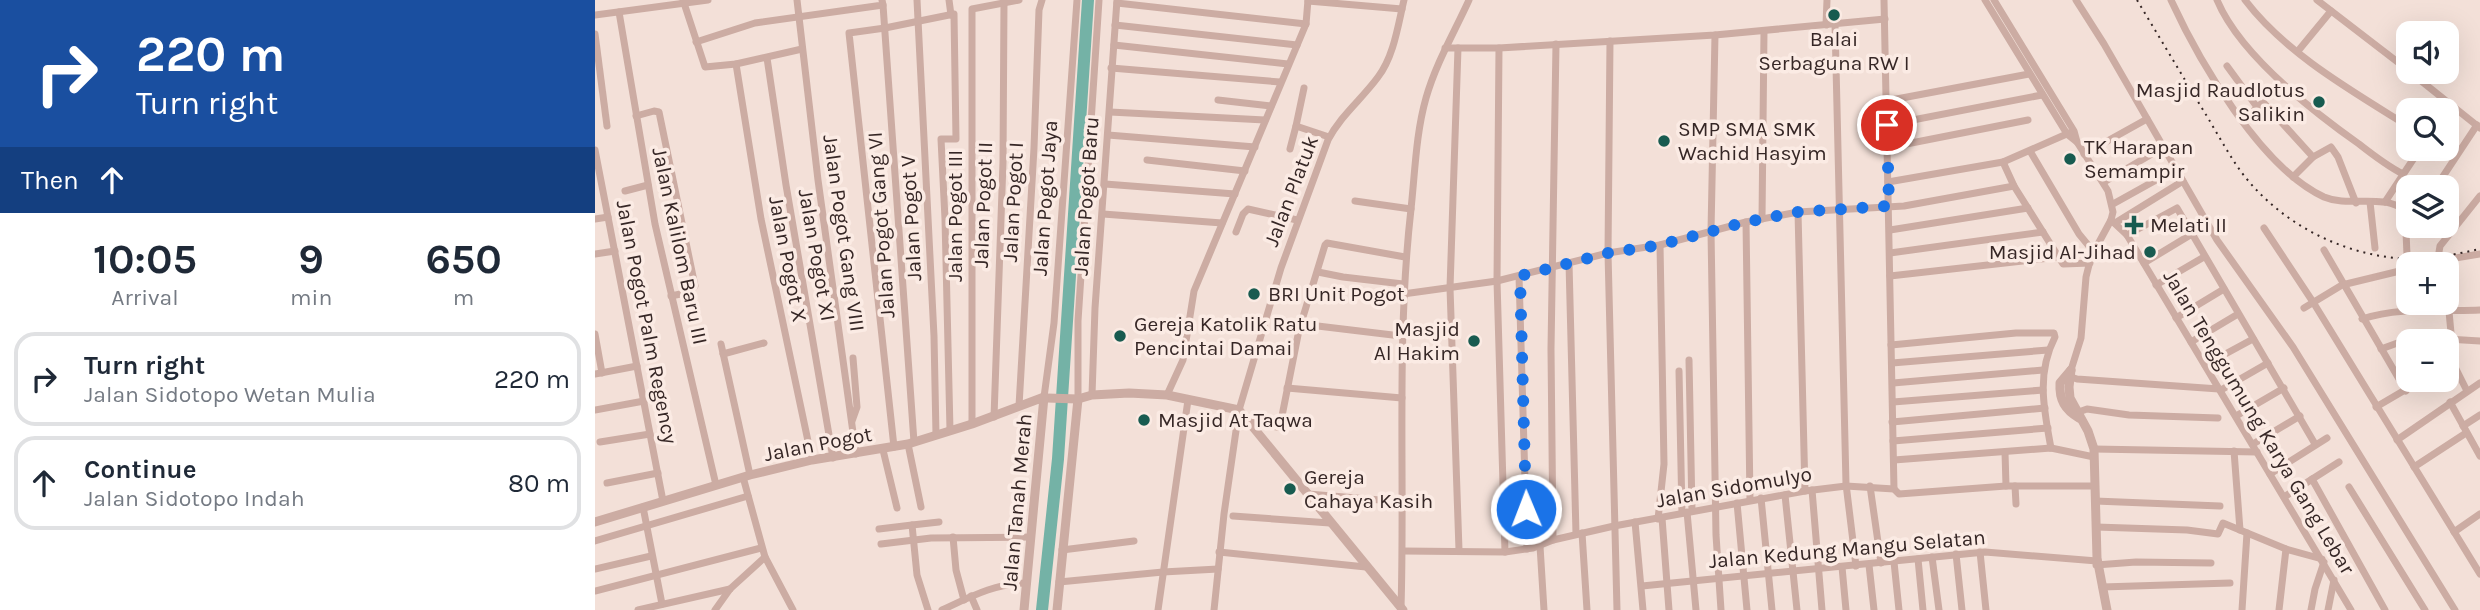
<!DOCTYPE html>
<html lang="en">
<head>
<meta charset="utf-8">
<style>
	:root { --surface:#fff; --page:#f2f2f3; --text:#1f2937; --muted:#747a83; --line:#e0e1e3 }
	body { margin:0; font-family:Karla,sans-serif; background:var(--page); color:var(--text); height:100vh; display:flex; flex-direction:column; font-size:26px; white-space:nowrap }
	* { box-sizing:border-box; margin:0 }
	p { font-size:23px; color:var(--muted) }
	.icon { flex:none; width:38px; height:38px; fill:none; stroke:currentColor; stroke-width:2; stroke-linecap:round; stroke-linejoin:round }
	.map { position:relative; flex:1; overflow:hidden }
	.panel { display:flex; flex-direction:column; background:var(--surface); width:595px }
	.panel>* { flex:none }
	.hud { background:#1a4fa0; color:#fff; overflow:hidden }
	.controls { position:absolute; left:1801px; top:21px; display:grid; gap:14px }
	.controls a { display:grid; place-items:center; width:63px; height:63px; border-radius:14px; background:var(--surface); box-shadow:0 7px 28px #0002; font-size:35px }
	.pin { position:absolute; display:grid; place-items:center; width:60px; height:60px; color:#fff; margin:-30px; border:4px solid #fff; border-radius:50%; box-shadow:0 2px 7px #0007 }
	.me { position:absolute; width:77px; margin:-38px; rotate:359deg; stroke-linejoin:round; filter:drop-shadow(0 0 5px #0008) }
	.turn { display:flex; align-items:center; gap:24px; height:147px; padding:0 21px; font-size:32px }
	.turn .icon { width:91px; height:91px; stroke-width:2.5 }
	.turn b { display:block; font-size:49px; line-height:60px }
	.then { display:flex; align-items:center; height:66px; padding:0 21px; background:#0003; gap:14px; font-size:26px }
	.eta { display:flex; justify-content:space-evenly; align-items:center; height:119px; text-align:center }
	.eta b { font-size:42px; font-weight:700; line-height:49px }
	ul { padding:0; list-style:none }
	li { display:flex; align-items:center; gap:21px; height:94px; margin:0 14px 10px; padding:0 7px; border:4px solid var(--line); border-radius:21px }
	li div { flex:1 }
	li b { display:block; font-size:26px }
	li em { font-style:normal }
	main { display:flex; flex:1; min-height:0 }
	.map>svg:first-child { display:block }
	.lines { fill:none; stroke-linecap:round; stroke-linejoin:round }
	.river { stroke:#74b2a6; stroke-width:12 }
	.minor { stroke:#ccaca3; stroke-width:7 }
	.tertiary { stroke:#ccaca3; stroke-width:9 }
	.rail { stroke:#362726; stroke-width:2; stroke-dasharray:2 5; stroke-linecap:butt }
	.route { stroke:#1a73e8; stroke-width:12; stroke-dasharray:0 21.6 }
	.poi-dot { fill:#185b50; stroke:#fbebe4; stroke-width:2.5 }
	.labels { text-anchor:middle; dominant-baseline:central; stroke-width:7; stroke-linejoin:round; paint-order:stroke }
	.poi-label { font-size:21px; fill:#362726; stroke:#fbebe4; text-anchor:start }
	.street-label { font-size:21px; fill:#362726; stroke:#fbebe4 }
</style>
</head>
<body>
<main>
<section class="panel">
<div class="hud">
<div class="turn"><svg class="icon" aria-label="right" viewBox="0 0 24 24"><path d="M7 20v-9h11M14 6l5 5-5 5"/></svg><div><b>220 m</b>Turn right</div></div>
<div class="then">Then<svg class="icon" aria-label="ahead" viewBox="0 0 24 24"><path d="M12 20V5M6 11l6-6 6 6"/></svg></div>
</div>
<div class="eta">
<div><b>10:05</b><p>Arrival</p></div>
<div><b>9</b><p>min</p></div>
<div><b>650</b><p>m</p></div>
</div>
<ul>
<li><svg class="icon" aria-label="right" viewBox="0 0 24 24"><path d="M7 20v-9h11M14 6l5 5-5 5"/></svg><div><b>Turn right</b><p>Jalan Sidotopo Wetan Mulia</p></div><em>220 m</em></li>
<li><svg class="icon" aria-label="ahead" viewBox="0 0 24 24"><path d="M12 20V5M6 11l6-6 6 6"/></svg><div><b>Continue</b><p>Jalan Sidotopo Indah</p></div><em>80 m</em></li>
</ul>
</section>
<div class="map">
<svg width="1885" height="610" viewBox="0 0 1885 610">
	<rect width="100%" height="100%" fill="#f3e0d8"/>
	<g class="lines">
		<path class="river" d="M 447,610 L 463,459 L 493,0"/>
		<g class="minor">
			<path d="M 88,0 L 110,67 L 141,64 L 207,49"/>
			<path d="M 202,0 L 223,180 L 261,454"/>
			<path d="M 322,0 L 339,336 L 341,435"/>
			<path d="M 354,0 L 356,15"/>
			<path d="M 1289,0 L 1299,489"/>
			<path d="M 1390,0 L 1472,134 L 1482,142 L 1479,131 L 1399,0"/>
			<path d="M 1481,0 L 1509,44 L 1622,240 L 1698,347 L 1860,610"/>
			<path d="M 1576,0 C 1604,61 1666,168 1729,197 C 1748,205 1768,199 1788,202 C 1796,202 1805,207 1813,210"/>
			<path d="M 1622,0 C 1645,55 1716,110 1764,144 C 1778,155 1792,166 1808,174"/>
			<path d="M 1650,0 C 1690,53 1757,91 1813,126"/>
			<path d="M 1722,0 L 1813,70"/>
			<path d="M 713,1 L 807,9"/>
			<path d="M 522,3 L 711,24"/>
			<path d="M 288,5 L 319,442"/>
			<path d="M 24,12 L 60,224 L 121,485"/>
			<path d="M 0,15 L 113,0"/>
			<path d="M 1240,24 L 1251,484 L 1261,566"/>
			<path d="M 520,25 L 702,45"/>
			<path d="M 1231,25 L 1232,0"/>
			<path d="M 0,34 L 12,126"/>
			<path d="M 1120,35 L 1116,231 L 1121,535 L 1126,610"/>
			<path d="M 1015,41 L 1013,253 L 1022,610"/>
			<path d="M 101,42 L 160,23 L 288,5 L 287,0"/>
			<path d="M 519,45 L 693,64"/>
			<path d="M 850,48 L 904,48 L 1120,35 L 1290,19"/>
			<path d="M 863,48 L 855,288 L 864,550"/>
			<path d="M 904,48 L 902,281 L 910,552"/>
			<path d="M 1703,51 L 1736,11"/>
			<path d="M 172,58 L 191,185 L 238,458"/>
			<path d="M 141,64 L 166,219 L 217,460"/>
			<path d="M 1632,66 L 1662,107"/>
			<path d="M 516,68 L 685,82"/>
			<path d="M 1815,72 L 1885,128"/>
			<path d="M 709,88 L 701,126 L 734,137"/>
			<path d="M 623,100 L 676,106"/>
			<path d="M 1291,101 L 1434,74"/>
			<path d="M 515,112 L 670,120"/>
			<path d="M 41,116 L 59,111 L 64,112 L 100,286 L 95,292 L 76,296"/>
			<path d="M 1648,121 L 1668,102 L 1718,157"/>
			<path d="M 1292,125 L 1447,95"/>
			<path d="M 513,135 L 660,147"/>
			<path d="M 1291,148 L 1433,120"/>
			<path d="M 695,149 L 701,126"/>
			<path d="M 0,150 L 68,501"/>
			<path d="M 1435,151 L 1484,234 L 1498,251"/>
			<path d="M 1489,154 L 1552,119"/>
			<path d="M 552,160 L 650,171"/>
			<path d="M 1408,162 L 1419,186 L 1468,264 L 1495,263"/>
			<path d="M 1698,177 L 1718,157 L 1736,147 L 1743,157 L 1761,203"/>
			<path d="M 1293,182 L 1408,162 L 1474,133"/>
			<path d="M 1509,182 L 1567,148"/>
			<path d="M 510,184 L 640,194"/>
			<path d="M 1841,187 L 1882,125"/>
			<path d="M 30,191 L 53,185"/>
			<path d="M 760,201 L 816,209"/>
			<path d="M 1775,202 L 1780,248"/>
			<path d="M 1790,202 L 1825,149"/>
			<path d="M 1518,204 L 1581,169"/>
			<path d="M 1810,209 L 1812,255"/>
			<path d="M 1203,212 L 1210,491"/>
			<path d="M 508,214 L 627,223"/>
			<path d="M 0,219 L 13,217"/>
			<path d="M 1167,219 L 1169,31"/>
			<path d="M 1516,220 L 1532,235 L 1756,610"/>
			<path d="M 1151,222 L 1155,500"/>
			<path d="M 1520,223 L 1588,181"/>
			<path d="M 1846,226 L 1857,231"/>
			<path d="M 1669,228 L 1718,302 L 1885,574"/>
			<path d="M 1295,230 L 1433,208"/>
			<path d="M 641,232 L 648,214 L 653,209 L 702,220"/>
			<path d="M 1532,235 L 1582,208 L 1720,444"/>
			<path d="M 1729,250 L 1811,391"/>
			<path d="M 1295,253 L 1448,232"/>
			<path d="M 0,254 L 20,251"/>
			<path d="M 974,263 L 981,534"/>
			<path d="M 1549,263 L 1597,234"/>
			<path d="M 1824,264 L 1885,254"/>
			<path d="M 1848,264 L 1844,252 L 1845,246 L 1885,196"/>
			<path d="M 723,272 L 748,277 L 808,284"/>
			<path d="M 924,276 L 932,549"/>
			<path d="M 1295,276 L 1463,257"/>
			<path d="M 1561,285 L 1609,257"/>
			<path d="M 1852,290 L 1859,365 L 1872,391"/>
			<path d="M 808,294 L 902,281 L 1013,253 L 1065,245 L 1151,222 L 1203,212 L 1309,206 L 1419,186"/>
			<path d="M 1709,308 L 1747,285 L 1813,269"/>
			<path d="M 1581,318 L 1629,289"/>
			<path d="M 1767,319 C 1806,306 1845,312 1885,310"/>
			<path d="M 706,324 L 806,336"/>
			<path d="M 0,334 L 7,373"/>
			<path d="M 1596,342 L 1643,314"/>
			<path d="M 126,344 L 155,475"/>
			<path d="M 1296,345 L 1421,333 L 1459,333 L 1460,337 C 1441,374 1449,410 1456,448"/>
			<path d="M 1786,349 L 1819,337 L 1885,341"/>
			<path d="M 128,354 L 169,343"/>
			<path d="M 1094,360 L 1097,511"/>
			<path d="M 1297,363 L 1453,350"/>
			<path d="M 1610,365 L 1658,339"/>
			<path d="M 1476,370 L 1486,338 L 1491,277 L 1496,257 L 1516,220 L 1518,212 L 1513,191 L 1482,142"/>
			<path d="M 1084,371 L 1087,513"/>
			<path d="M 0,374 L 42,366"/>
			<path d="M 1473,376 L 1482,379 L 1624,389"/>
			<path d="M 1298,383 L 1448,370"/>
			<path d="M 692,388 L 807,398"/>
			<path d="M 1626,390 L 1673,363"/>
			<path d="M 497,395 L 500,308 L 522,0"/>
			<path d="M 572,395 L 588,360 L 599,291 L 711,24 L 713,0"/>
			<path d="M 452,398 L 449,397 L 459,323 L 482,0"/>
			<path d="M 483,399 L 483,321 L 504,0"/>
			<path d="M 1298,402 L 1448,390"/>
			<path d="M 1855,402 L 1885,456"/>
			<path d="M 424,406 L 439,148 L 444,10 L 447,0"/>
			<path d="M 1781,407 L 1827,380"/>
			<path d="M 0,410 L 49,401"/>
			<path d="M 1478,414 L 1492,409 L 1534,415 L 1623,418"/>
			<path d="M 1641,416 L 1689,388"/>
			<path d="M 399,417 L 408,162 L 409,1"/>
			<path d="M 257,421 L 262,407 L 258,358"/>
			<path d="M 655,422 L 682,427 L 685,426 L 704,330 L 730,245 L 732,243 L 810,257"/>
			<path d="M 1297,422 L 1450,408"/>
			<path d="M 377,424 L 377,9 L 424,0"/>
			<path d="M 1868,426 L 1885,415"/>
			<path d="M 1802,440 L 1885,383"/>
			<path d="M 1298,441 L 1453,428"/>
			<path d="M 5,442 L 55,434"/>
			<path d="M 313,444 L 326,507"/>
			<path d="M 1658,444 L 1705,416"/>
			<path d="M 299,447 L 254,33 L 290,28 L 359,14 L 361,139 L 346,139 L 350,219 L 355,430"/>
			<path d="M 1499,449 L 1662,452"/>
			<path d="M 288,450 L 302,508"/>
			<path d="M 1639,451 L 1645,530"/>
			<path d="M 1410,452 L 1411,486"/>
			<path d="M 1299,460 L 1456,448 L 1499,457"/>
			<path d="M 1819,467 L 1871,433"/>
			<path d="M 1675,474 L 1732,438"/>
			<path d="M 1717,479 L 1790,610"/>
			<path d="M 12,483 L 63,473"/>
			<path d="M 1275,486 L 1286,563"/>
			<path d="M 1420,486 L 1421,504"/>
			<path d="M 1754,487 L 1830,610"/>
			<path d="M 1217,490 L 1227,610"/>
			<path d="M 713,494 L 809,502"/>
			<path d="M 1190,495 L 1202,610"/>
			<path d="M 1689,497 L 1744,462"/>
			<path d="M 1166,498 L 1177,610"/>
			<path d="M 1500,501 L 1625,506"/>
			<path d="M 1142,503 L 1152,610"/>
			<path d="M 48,507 L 67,604"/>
			<path d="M 1092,512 L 1101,610"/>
			<path d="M 638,516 L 735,523"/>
			<path d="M 1067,518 L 1074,610"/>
			<path d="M 1063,519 L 1069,464 L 1065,245"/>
			<path d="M 1040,522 L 1048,610"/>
			<path d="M 317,525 L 344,522"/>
			<path d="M 1501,527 L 1592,530 L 1623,534 L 1628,523 L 1691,549"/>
			<path d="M 284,529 L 317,525 L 322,575 L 333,610"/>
			<path d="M 1859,532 L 1885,514"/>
			<path d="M 987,533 L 992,610"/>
			<path d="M 358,537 L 361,570 L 369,600"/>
			<path d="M 958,540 L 956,349 L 961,44"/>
			<path d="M 0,541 L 153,496"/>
			<path d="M 286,544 L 336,538 L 436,537"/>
			<path d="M 945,546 L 949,610"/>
			<path d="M 467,550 L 539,541"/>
			<path d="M 808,551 L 910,552 L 938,548 L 958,540 L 1019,526 L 1210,491 L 1251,486 L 1299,489 L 1304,494 L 1411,486 L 1499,486"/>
			<path d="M 624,552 L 771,567"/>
			<path d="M 1385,552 L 1391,610"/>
			<path d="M 1361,554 L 1367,610"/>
			<path d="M 170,557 L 198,610"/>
			<path d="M 1337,557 L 1344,610"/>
			<path d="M 1323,559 L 1328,610"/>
			<path d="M 1299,562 L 1304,610"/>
			<path d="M 1274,565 L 1279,610"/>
			<path d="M 1501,565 L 1541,562 L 1616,563"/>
			<path d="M 1247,567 L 1251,610"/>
			<path d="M 0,569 L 56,556"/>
			<path d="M 464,582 L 568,572 L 623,569"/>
			<path d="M 1047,586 L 1390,552 L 1502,561"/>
			<path d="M 1507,587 L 1635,583"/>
			<path d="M 0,591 L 166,548"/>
			<path d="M 376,596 L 382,610"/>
			<path d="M 806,608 C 810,475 801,341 816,209 C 820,172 821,133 831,98 C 841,63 859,33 874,0"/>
			<path d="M 43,610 L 135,589"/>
			<path d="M 120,610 L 135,589 L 170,557 L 148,477"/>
			<path d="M 347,610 C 375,597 401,583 432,583"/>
			<path d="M 563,610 L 593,400"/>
			<path d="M 619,610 L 629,514 L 644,410 L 686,268 L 733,140 C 746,115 767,99 783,77 C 799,56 803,25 809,0"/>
			<path d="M 1647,610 L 1652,533"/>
			<path d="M 1684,610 L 1691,549 L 1727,559"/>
			<path d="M 1716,610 L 1720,589 L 1729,562"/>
			<path d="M 1733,610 L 1739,580"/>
		</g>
		<g class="tertiary">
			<path d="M 1476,370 L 1474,387 L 1475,398 L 1493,431 L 1499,449 L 1502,558 L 1512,610"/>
			<path d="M 1476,370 L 1465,383 C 1464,400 1470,410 1484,418"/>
			<path d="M 452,398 L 483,399 L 497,395 L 534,393 L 572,395 L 644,410 L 808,610"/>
			<path d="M 0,522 L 155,475 L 217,460 L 313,444 L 377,424 L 449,397 L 429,610"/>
			<path d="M 462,610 L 483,399"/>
		</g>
		<path class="rail" d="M 1542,0 C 1563,35 1584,70 1605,105 C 1619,127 1631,151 1647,173 C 1686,224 1747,255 1811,259 C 1836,260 1861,254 1885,249"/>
	</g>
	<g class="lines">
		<path class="route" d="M 931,509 L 925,276 L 1013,253 L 1065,245 L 1151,222 L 1203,212 L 1294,206 L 1292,125"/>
	</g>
	<g class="poi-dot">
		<circle cx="1239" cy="15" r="7"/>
		<circle cx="1724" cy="102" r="7"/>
		<circle cx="1069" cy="141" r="7"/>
		<circle cx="1475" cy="159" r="7"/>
		<path d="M1535.5 214.5h7v7h7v7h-7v7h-7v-7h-7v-7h7z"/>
		<circle cx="1555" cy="252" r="7"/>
		<circle cx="659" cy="294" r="7"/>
		<circle cx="525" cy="336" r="7"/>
		<circle cx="879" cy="341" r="7"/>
		<circle cx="549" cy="420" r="7"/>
		<circle cx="695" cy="489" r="7"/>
	</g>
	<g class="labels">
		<g class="poi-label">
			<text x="1239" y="39" text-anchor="middle">Balai<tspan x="1239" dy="24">Serbaguna RW I</tspan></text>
			<text x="1710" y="90" text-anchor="end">Masjid Raudlotus<tspan x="1710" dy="24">Salikin</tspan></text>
			<text x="1083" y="129">SMP SMA SMK<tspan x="1083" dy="24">Wachid Hasyim</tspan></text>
			<text x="1489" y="147">TK Harapan<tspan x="1489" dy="24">Semampir</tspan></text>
			<text x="1555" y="225">Melati II</text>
			<text x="1541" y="252" text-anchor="end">Masjid Al-Jihad</text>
			<text x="673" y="294">BRI Unit Pogot</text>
			<text x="539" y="324">Gereja Katolik Ratu<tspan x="539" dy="24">Pencintai Damai</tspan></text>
			<text x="865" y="329" text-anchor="end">Masjid<tspan x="865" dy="24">Al Hakim</tspan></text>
			<text x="563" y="420">Masjid At Taqwa</text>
			<text x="709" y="477">Gereja<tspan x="709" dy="24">Cahaya Kasih</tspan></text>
		</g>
		<g class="street-label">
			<text transform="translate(696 191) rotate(-69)">Jalan Platuk</text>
			<text transform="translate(491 196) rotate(-86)">Jalan Pogot Baru</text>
			<text transform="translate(450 198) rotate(-86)">Jalan Pogot Jaya</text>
			<text transform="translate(418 202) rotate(-87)">Jalan Pogot I</text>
			<text transform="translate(388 205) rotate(-88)">Jalan Pogot II</text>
			<text transform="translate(360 216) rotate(-90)">Jalan Pogot III</text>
			<text transform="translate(316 218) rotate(-93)">Jalan Pogot V</text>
			<text transform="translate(286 225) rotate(-94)">Jalan Pogot Gang VI</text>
			<text transform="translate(249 233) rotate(82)">Jalan Pogot Gang VIII</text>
			<text transform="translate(85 246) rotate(78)">Jalan Kalilom Baru III</text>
			<text transform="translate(222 255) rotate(80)">Jalan Pogot XI</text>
			<text transform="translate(193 259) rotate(79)">Jalan Pogot X</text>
			<text transform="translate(52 322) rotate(79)">Jalan Pogot Palm Regency</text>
			<text transform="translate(1664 422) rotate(59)">Jalan Tenggumung Karya Gang Lebar</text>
			<text transform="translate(223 444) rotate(-11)">Jalan Pogot</text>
			<text transform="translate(1139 487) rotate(-10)">Jalan Sidomulyo</text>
			<text transform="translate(422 502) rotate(-85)">Jalan Tanah Merah</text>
			<text transform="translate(1252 549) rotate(-5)">Jalan Kedung Mangu Selatan</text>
		</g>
	</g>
</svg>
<div class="controls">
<a><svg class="icon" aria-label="sound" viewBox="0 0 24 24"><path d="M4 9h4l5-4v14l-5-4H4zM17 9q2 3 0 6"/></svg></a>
<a><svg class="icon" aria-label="search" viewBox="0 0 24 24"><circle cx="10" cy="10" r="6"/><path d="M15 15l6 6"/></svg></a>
<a><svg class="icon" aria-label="layers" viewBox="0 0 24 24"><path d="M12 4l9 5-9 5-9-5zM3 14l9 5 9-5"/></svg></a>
<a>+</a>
<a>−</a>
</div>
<div class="pin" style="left:1292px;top:125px;background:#d93025"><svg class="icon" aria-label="arrive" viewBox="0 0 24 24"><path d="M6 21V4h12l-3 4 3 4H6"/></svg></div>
<svg class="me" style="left:931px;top:509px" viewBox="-20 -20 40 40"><circle r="17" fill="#1a73e8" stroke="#fff" stroke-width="3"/><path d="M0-11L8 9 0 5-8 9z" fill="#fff"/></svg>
</div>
</main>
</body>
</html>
